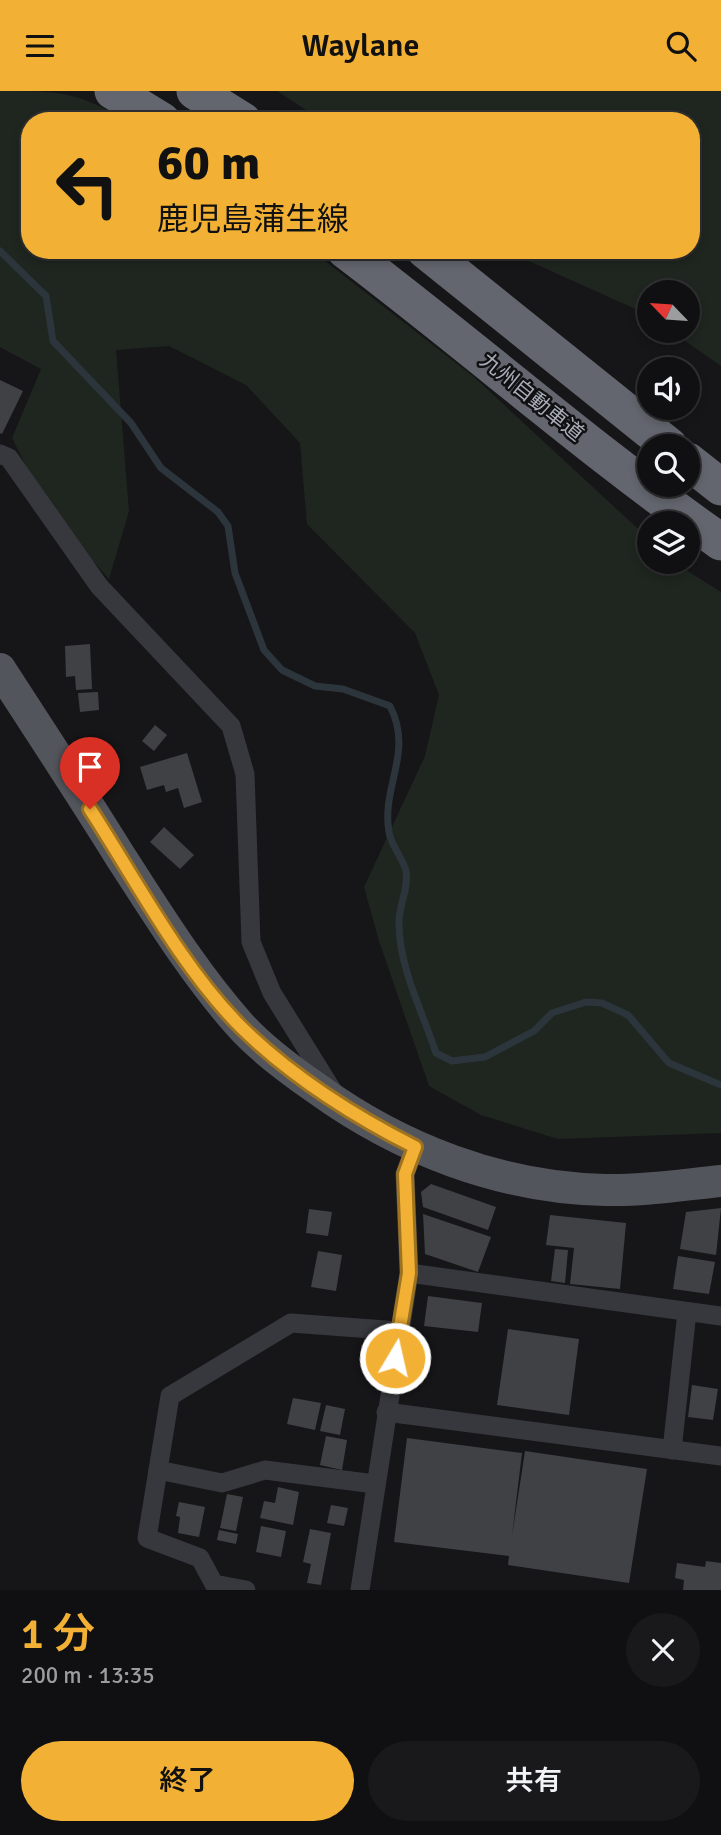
<!DOCTYPE html>
<html lang="ja">
<head>
<meta charset="utf-8">
<style>
	:root { --surface:#101012; --page:#19191b; --text:#f1f3f6; --muted:#9c9d9f; --line:#303032; --accent:#f2b134 }
	body { margin:0; font-family:Signika,"Noto Sans JP",sans-serif; background:var(--page); color:var(--text); height:100vh; display:flex; flex-direction:column; font-size:26px; white-space:nowrap }
	* { box-sizing:border-box; margin:0 }
	p { font-size:23px; color:var(--muted) }
	.icon { flex:none; width:38px; height:38px; fill:none; stroke:currentColor; stroke-width:2; stroke-linecap:round; stroke-linejoin:round }
	.map { position:relative; height:1499px; overflow:hidden }
	.side { display:flex; flex-direction:column; background:var(--surface); flex:1 }
	.side>* { flex:none }
	.hud { position:absolute; left:21px; top:21px; width:679px; height:147px; border-radius:28px; box-shadow:0 4px 10px #0003,0 0 0 2px var(--line); background:#f2b134; color:#111; overflow:hidden }
	.needle { width:46px; rotate:295deg }
	.buttons { position:absolute; left:637px; top:189px; display:grid; gap:14px }
	.buttons a { display:grid; place-items:center; width:63px; height:63px; border-radius:50%; background:var(--surface); box-shadow:0 4px 10px #0003,0 0 0 2px var(--line); font-size:35px }
	.pin { position:absolute; display:grid; place-items:center; width:60px; height:60px; color:#fff; margin:-72px -30px; border-radius:50% 50% 50% 0; rotate:-45deg; box-shadow:0 0 7px #0007 }
	.pin .icon { rotate:45deg }
	.me { position:absolute; width:77px; margin:-38px; rotate:9deg; stroke-linejoin:round; filter:drop-shadow(0 0 5px #0008) }
	.turn { display:flex; align-items:center; gap:24px; height:147px; padding:0 21px; font-size:32px }
	.turn .icon { width:91px; height:91px; stroke-width:2.5 }
	.turn b { display:block; font-size:49px; line-height:60px }
	.round { display:grid; place-items:center; flex:none; width:74px; height:74px; border-radius:37px; background:var(--page) }
	.headline { display:flex; align-items:center; justify-content:space-between; height:119px; padding:0 21px }
	h1 { font-size:42px; font-weight:600; line-height:52px; color:var(--accent) }
	.cta { display:flex; gap:14px; margin-top:auto; padding:14px 21px }
	.cta a { flex:1; height:80px; border-radius:42px; background:var(--accent); color:#111; font-size:28px; font-weight:600; line-height:80px; text-align:center }
	.cta a+a { background:var(--page); color:var(--text) }
	header { display:flex; justify-content:space-between; align-items:center; height:91px; padding:0 21px; background:var(--accent); color:#111; font-size:32px; font-weight:600 }
	.map>svg:first-child { display:block }
	.green { fill:#1e261f }
	.lines { fill:none; stroke-linecap:round; stroke-linejoin:round }
	.stream { stroke:#2c353c; stroke-width:7 }
	.building { fill:#404145 }
	.street { stroke:#37383d; stroke-width:19 }
	.primary { stroke:#53555c; stroke-width:32 }
	.highway { stroke:#63666e; stroke-width:37 }
	.route-casing { stroke:#9d7322; stroke-width:18 }
	.route { stroke:#f2b134; stroke-width:12 }
	.labels { text-anchor:middle; dominant-baseline:central; stroke-width:5; stroke-linejoin:round; paint-order:stroke }
	.street-label { font-size:21px; fill:#a8adb8; stroke:#111113 }
</style>
</head>
<body>
<header><svg class="icon" aria-label="menu" viewBox="0 0 24 24"><path d="M4 6h16M4 12h16M4 18h16"/></svg>Waylane<svg class="icon" aria-label="search" viewBox="0 0 24 24"><circle cx="10" cy="10" r="6"/><path d="M15 15l6 6"/></svg></header>
<div class="map">
<svg width="721" height="1499" viewBox="0 0 721 1499">
	<rect width="100%" height="100%" fill="#161618"/>
	<g class="green">
		<path d="M 0,0 C 59,0 76,0 127,30 L 30,30 L 30,159 L 311,159 L 474,286 L 649,448 L 649,471 L 673,471 L 721,501 L 721,1042 L 558,1048 L 481,1024 L 429,995 L 379,850 L 364,796 L 425,665 L 439,604 L 415,542 L 307,433 L 300,352 L 246,294 L 169,255 L 116,259 L 129,420 L 109,488 L 48,419 L 12,347 L 41,278 L 0,256 Z"/>
		<path d="M 277,0 L 721,0 L 721,275 L 671,240 L 688,240 L 688,201 L 649,201 L 649,224 L 504,159 L 691,159 L 691,30 L 323,30 Z"/>
	</g>
	<g class="lines">
		<path class="stream" d="M 0,160 L 46,205 L 53,250 L 131,332 L 161,377 L 218,421 L 228,435 L 235,482 L 264,559 L 282,579 L 315,595 L 343,598 L 390,615 C 414,662 381,695 389,741 C 391,755 403,767 406,780 C 409,799 398,815 399,833 C 399,876 423,922 436,962 L 452,970 L 485,966 L 534,940 L 552,922 L 586,911 L 602,912 L 628,924 L 669,972 L 721,994"/>
	</g>
	<g class="building">
		<path d="M 0,289 L 23,300 L 2,343 L 0,342 Z"/>
		<path d="M 90,553 L 92,598 L 76,599 L 75,585 L 66,586 L 65,555 Z"/>
		<path d="M 98,601 L 99,619 L 80,621 L 78,602 Z"/>
		<path d="M 155,634 L 167,644 L 154,660 L 142,650 Z"/>
		<path d="M 187,662 L 202,711 L 184,717 L 178,697 L 166,701 L 164,694 L 147,699 L 140,676 Z"/>
		<path d="M 164,736 L 194,764 L 180,778 L 150,751 Z"/>
		<path d="M 431,1093 L 496,1116 L 488,1139 L 423,1116 L 421,1101 Z"/>
		<path d="M 721,1117 L 716,1164 L 680,1158 L 686,1121 Z"/>
		<path d="M 309,1118 L 332,1121 L 328,1145 L 306,1142 Z"/>
		<path d="M 423,1123 L 491,1146 L 478,1181 L 425,1163 Z"/>
		<path d="M 550,1124 L 626,1132 L 620,1198 L 570,1193 L 574,1157 L 546,1154 Z"/>
		<path d="M 555,1158 L 568,1159 L 565,1192 L 551,1190 Z"/>
		<path d="M 318,1160 L 342,1164 L 336,1200 L 311,1196 Z"/>
		<path d="M 678,1165 L 715,1171 L 709,1203 L 673,1198 Z"/>
		<path d="M 428,1205 L 482,1212 L 478,1241 L 424,1235 Z"/>
		<path d="M 508,1238 L 579,1248 L 569,1324 L 497,1314 Z"/>
		<path d="M 692,1294 L 718,1298 L 713,1329 L 688,1326 Z"/>
		<path d="M 293,1307 L 321,1312 L 315,1339 L 287,1333 Z"/>
		<path d="M 326,1314 L 345,1318 L 340,1344 L 320,1340 Z"/>
		<path d="M 326,1345 L 347,1349 L 342,1379 L 320,1374 Z"/>
		<path d="M 407,1347 L 522,1362 L 512,1445 L 525,1360 L 647,1378 L 629,1492 L 508,1474 L 509,1465 L 394,1451 Z"/>
		<path d="M 278,1396 L 299,1401 L 293,1434 L 260,1427 L 264,1410 L 275,1412 Z"/>
		<path d="M 227,1403 L 243,1406 L 236,1440 L 220,1437 Z"/>
		<path d="M 179,1411 L 205,1416 L 199,1446 L 178,1442 L 180,1426 L 176,1425 Z"/>
		<path d="M 331,1414 L 348,1417 L 344,1435 L 327,1432 Z"/>
		<path d="M 261,1435 L 286,1440 L 281,1466 L 256,1461 Z"/>
		<path d="M 310,1438 L 331,1442 L 321,1494 L 307,1492 L 311,1473 L 303,1471 Z"/>
		<path d="M 219,1439 L 238,1443 L 236,1453 L 217,1449 Z"/>
		<path d="M 706,1470 L 721,1472 L 721,1499 L 683,1499 L 684,1489 L 675,1487 L 677,1472 L 705,1476 Z"/>
	</g>
	<g class="lines">
		<g class="street">
			<path d="M 0,363 L 9,367 L 99,495 L 231,635 L 245,683 L 251,851 L 272,902 L 334,1002"/>
			<path d="M 409,1182 L 721,1225"/>
			<path d="M 386,1321 L 721,1365"/>
			<path d="M 672,1359 L 687,1221"/>
			<path d="M 158,1379 L 222,1392 L 265,1379 L 375,1393"/>
			<path d="M 246,1499 L 214,1493 L 200,1467 L 147,1447 L 170,1305 L 291,1232 L 399,1240"/>
			<path d="M 360,1499 L 409,1182 L 405,1083 L 415,1056"/>
		</g>
		<path class="primary" d="M 0,578 C 40,640 81,702 120,765 C 157,822 193,881 239,933 C 260,957 290,979 316,997 C 400,1058 501,1097 605,1099 C 644,1100 682,1094 721,1090"/>
		<g class="highway">
			<path d="M 113,0 L 162,30"/>
			<path d="M 195,0 L 243,30"/>
			<path d="M 345,159 C 472,255 591,360 721,451"/>
			<path d="M 425,159 L 669,355"/>
			<path d="M 688,370 L 721,396"/>
		</g>
	</g>
	<g class="lines">
		<defs>
			<path id="route" d="M 90,718 C 136,789 181,876 241,936 C 292,986 352,1024 415,1056 L 405,1083 L 409,1182 L 395,1267"/>
		</defs>
		<use href="#route" class="route-casing"/>
		<use href="#route" class="route"/>
	</g>
	<g class="labels">
		<g class="street-label">
			<text transform="translate(532 306) rotate(39)">九州自動車道</text>
		</g>
	</g>
</svg>
<div class="buttons">
<a><svg class="needle" viewBox="-14 -14 28 28"><path d="M0-13l5 13h-10z" fill="#e53935"/><path d="M0 13l5-13h-10z" fill="#9c9d9f"/></svg></a>
<a><svg class="icon" aria-label="sound" viewBox="0 0 24 24"><path d="M4 9h4l5-4v14l-5-4H4zM17 9q2 3 0 6"/></svg></a>
<a><svg class="icon" aria-label="search" viewBox="0 0 24 24"><circle cx="10" cy="10" r="6"/><path d="M15 15l6 6"/></svg></a>
<a><svg class="icon" aria-label="layers" viewBox="0 0 24 24"><path d="M12 4l9 5-9 5-9-5zM3 14l9 5 9-5"/></svg></a>
</div>
<div class="pin" style="left:90px;top:718px;background:#d93025"><svg class="icon" aria-label="arrive" viewBox="0 0 24 24"><path d="M6 21V4h12l-3 4 3 4H6"/></svg></div>
<svg class="me" style="left:395px;top:1267px" viewBox="-20 -20 40 40"><circle r="17" fill="#f2b134" stroke="#fff" stroke-width="3"/><path d="M0-11L8 9 0 5-8 9z" fill="#fff"/></svg>
<div class="hud">
<div class="turn"><svg class="icon" aria-label="left" viewBox="0 0 24 24"><path d="M17 20v-9H6M10 6l-5 5 5 5"/></svg><div><b>60 m</b>鹿児島蒲生線</div></div>
</div>
</div>
<section class="side">
<div class="headline"><div><h1>1 分</h1><p>200 m · 13:35</p></div><a class="round"><svg class="icon" aria-label="close" viewBox="0 0 24 24"><path d="M6 6l12 12M18 6L6 18"/></svg></a></div>
<div class="cta"><a>終了</a><a>共有</a></div>
</section>
</body>
</html>
